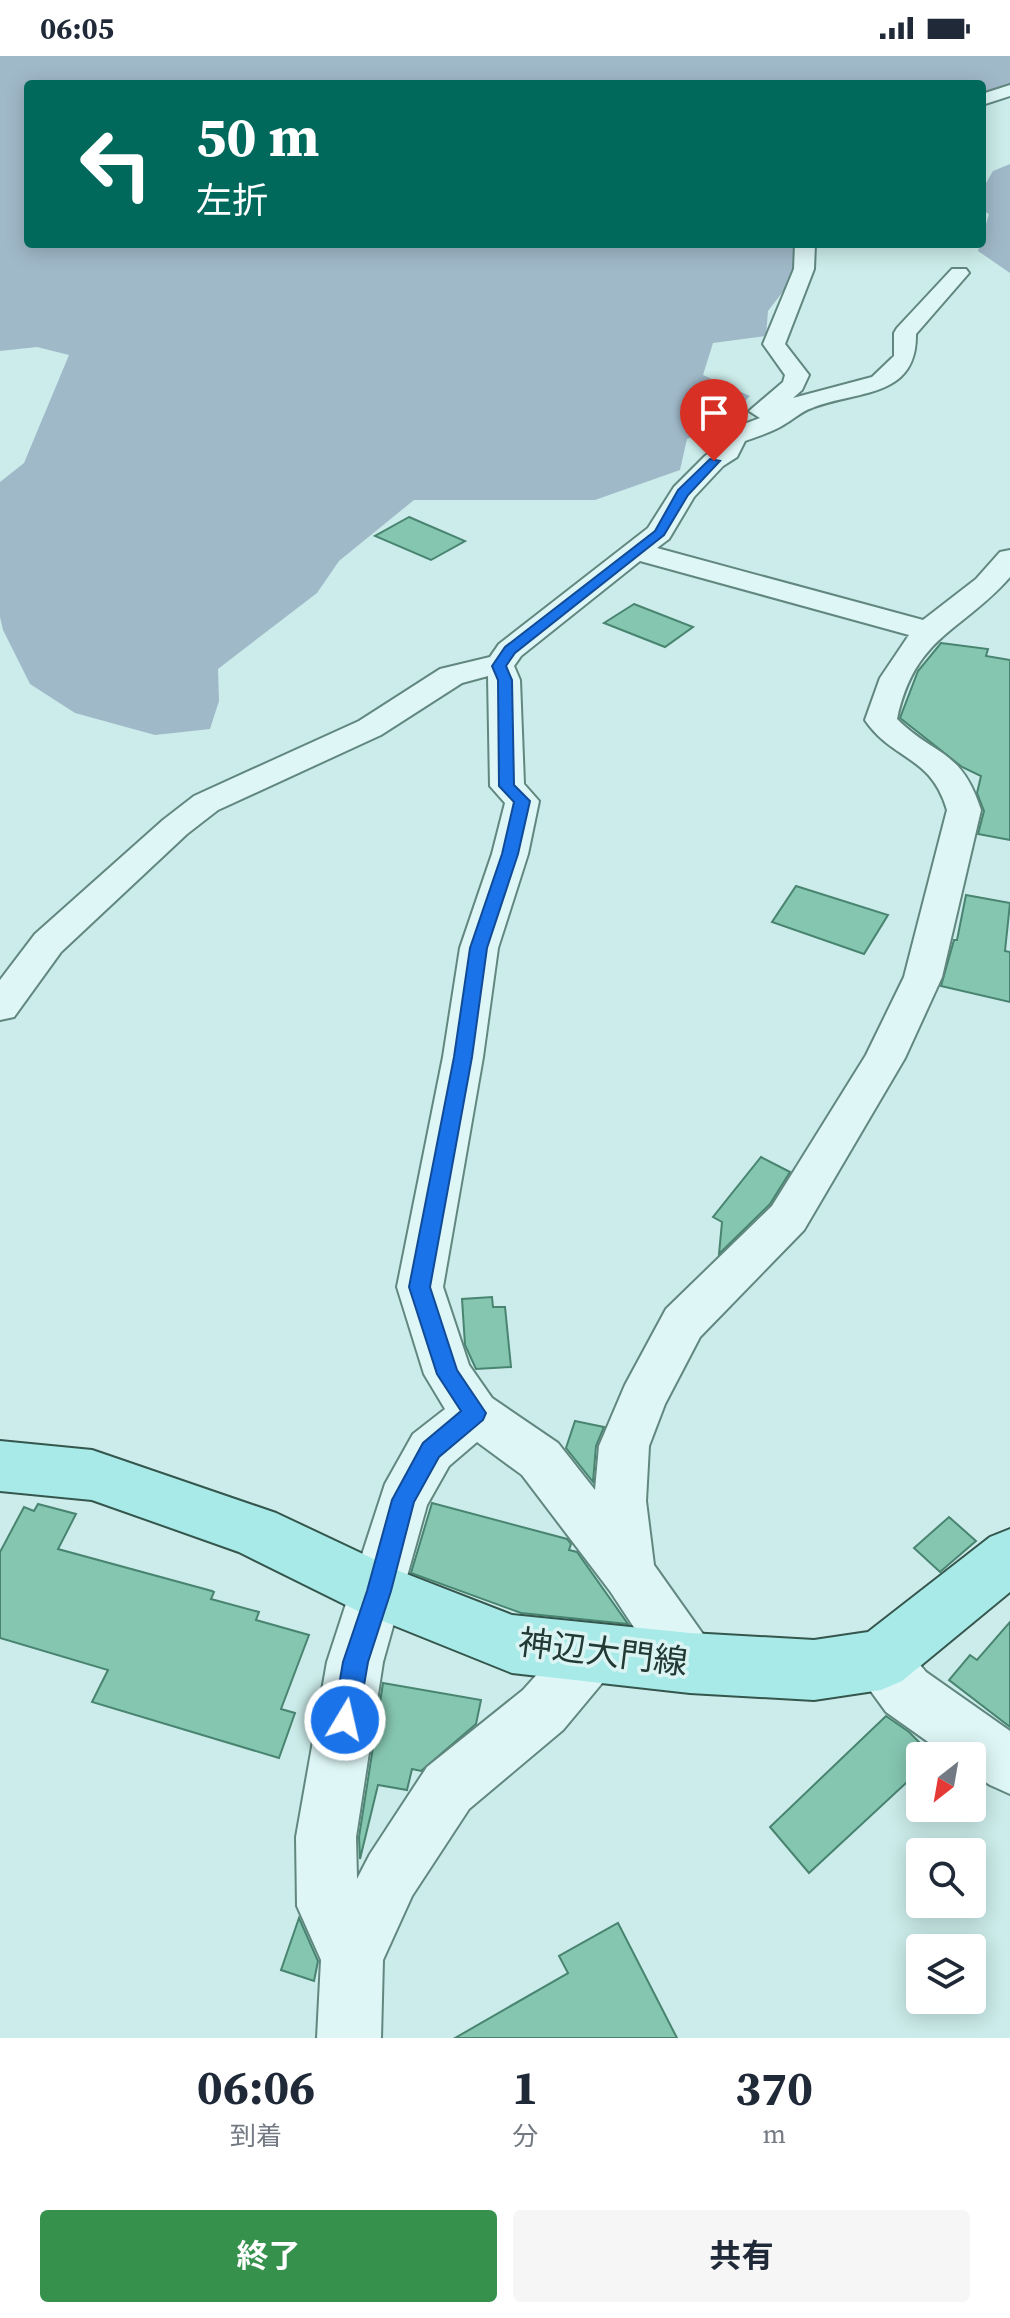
<!DOCTYPE html>
<html lang="ja">
<head>
<meta charset="utf-8">
<style>
	:root { --surface:#fff; --page:#f6f6f7; --text:#1f2937; --muted:#747a83; --accent:#36914d }
	body { margin:0; font-family:"Source Serif 4","Noto Sans JP",serif; background:var(--page); color:var(--text); height:100vh; display:flex; flex-direction:column; font-size:30px; white-space:nowrap }
	* { box-sizing:border-box; margin:0 }
	p { font-size:26px; color:var(--muted) }
	.icon { flex:none; width:44px; height:44px; fill:none; stroke:currentColor; stroke-width:2; stroke-linecap:round; stroke-linejoin:round }
	.map { position:relative; height:1982px; overflow:hidden }
	.drawer { display:flex; flex-direction:column; background:var(--surface); flex:1 }
	.drawer>* { flex:none }
	.banner { position:absolute; left:24px; top:24px; width:962px; height:168px; border-radius:8px; box-shadow:0 4px 20px #0003; background:#00695c; color:#fff; overflow:hidden }
	.needle { width:52px; rotate:211deg }
	.tools { position:absolute; left:906px; top:1686px; display:grid; gap:16px }
	.tools a { display:grid; place-items:center; width:80px; height:80px; border-radius:8px; background:var(--surface); box-shadow:0 4px 20px #0003; font-size:40px }
	.pin { position:absolute; display:grid; place-items:center; width:68px; height:68px; color:#fff; margin:-82px -34px; border-radius:50% 50% 50% 0; rotate:-45deg; box-shadow:0 0 8px #0007 }
	.pin .icon { rotate:45deg }
	.me { position:absolute; width:88px; margin:-44px; rotate:9deg; stroke-linejoin:round; filter:drop-shadow(0 0 6px #0008) }
	.turn { display:flex; align-items:center; gap:28px; height:168px; padding:0 40px; font-size:36px }
	.turn .icon { width:104px; height:104px; stroke-width:2.5 }
	.turn b { display:block; font-size:56px; line-height:68px }
	.eta { display:flex; justify-content:space-evenly; align-items:center; height:136px; text-align:center }
	.eta b { font-size:48px; font-weight:700; line-height:56px }
	.cta { display:flex; gap:16px; margin-top:auto; padding:16px 40px }
	.cta a { flex:1; height:92px; border-radius:8px; background:var(--accent); color:#fff; font-size:32px; font-weight:700; line-height:92px; text-align:center }
	.cta a+a { background:var(--page); color:var(--text) }
	.status { display:flex; justify-content:space-between; align-items:center; height:56px; padding:0 40px; background:var(--surface); direction:ltr }
	.status svg { height:22px; fill:currentColor }
	.map>svg:first-child { display:block }
	.green { fill:#a0b9c9 }
	.building { fill:#85c6b1; stroke:#488470; stroke-width:2 }
	.lines { fill:none; stroke-linecap:round; stroke-linejoin:round }
	.minor-casing { stroke:#61877f; stroke-width:4 }
	.primary-casing { stroke:#34564d; stroke-width:4 }
	.minor { fill:#def7f6; fill-rule:evenodd }
	.primary { fill:#a8eae7; fill-rule:evenodd }
	.route { fill:#1a73e8; stroke:#114b97; stroke-width:2 }
	.labels { text-anchor:middle; dominant-baseline:central; stroke-width:7; stroke-linejoin:round; paint-order:stroke }
	.near-street-label { font-size:34px; fill:#233934; stroke:#daf4f3 }
</style>
</head>
<body>
<div class="status"><b>06:05</b><svg viewBox="0 0 49 12"><path d="M0 12V9h3v3zM5 12V6h3v6zM10 12V3h3v9zM15 12V0h3v12zM26 1h20v11H26zM47 4h2v5h-2z"/></svg></div>
<div class="map">
<svg width="1010" height="1982" viewBox="0 0 1010 1982">
	<rect width="100%" height="100%" fill="#cbecea"/>
	<g class="green">
		<path d="M 0,0 L 1010,0 L 1010,31 L 982,37 L 982,28 L 28,28 L 28,188 L 804,188 L 798,216 L 768,255 L 766,280 L 713,287 L 703,319 L 750,340 L 724,366 L 687,383 L 680,414 L 595,444 L 414,444 L 339,505 L 317,537 L 218,613 L 219,645 L 210,673 L 155,679 L 75,657 L 30,628 L 3,574 L 0,561 L 0,426 L 24,407 L 69,299 L 37,291 L 0,295 Z"/>
		<path d="M 1010,108 L 1010,217 L 978,195 L 989,158 L 982,154 L 982,134 L 993,115 Z"/>
	</g>
	<g class="building">
		<path d="M 409,461 L 465,485 L 431,504 L 375,480 Z"/>
		<path d="M 634,548 L 693,571 L 665,591 L 604,567 Z"/>
		<path d="M 941,587 L 988,593 L 986,600 L 1010,604 L 1010,784 L 978,778 L 984,755 L 977,737 L 981,720 L 962,711 L 900,662 L 918,615 Z"/>
		<path d="M 796,830 L 888,859 L 864,898 L 772,866 Z"/>
		<path d="M 966,839 L 1010,847 L 1005,895 L 1010,896 L 1010,946 L 941,930 L 954,884 L 957,884 Z"/>
		<path d="M 761,1101 L 790,1116 L 770,1148 L 719,1198 L 722,1166 L 713,1161 Z"/>
		<path d="M 492,1241 L 493,1251 L 505,1251 L 511,1311 L 476,1313 L 465,1289 L 462,1243 Z"/>
		<path d="M 575,1365 L 604,1371 L 596,1390 L 593,1426 L 566,1392 Z"/>
		<path d="M 432,1447 L 567,1483 L 571,1488 L 569,1494 L 577,1496 L 628,1568 L 521,1557 L 411,1517 Z"/>
		<path d="M 38,1448 L 76,1458 L 58,1493 L 212,1535 L 214,1536 L 211,1543 L 259,1556 L 256,1564 L 309,1579 L 281,1653 L 295,1657 L 279,1702 L 92,1646 L 108,1614 L 0,1582 L 0,1496 L 24,1451 L 34,1455 Z"/>
		<path d="M 949,1461 L 976,1485 L 940,1516 L 914,1492 Z"/>
		<path d="M 1010,1566 L 1010,1671 L 949,1624 L 970,1599 L 977,1604 Z"/>
		<path d="M 383,1627 L 481,1644 L 476,1668 L 421,1715 L 412,1713 L 407,1734 L 378,1729 L 360,1803 L 359,1781 Z"/>
		<path d="M 886,1660 L 909,1676 L 933,1700 L 920,1700 L 920,1714 L 809,1817 L 770,1771 Z"/>
		<path d="M 299,1862 L 318,1905 L 314,1925 L 281,1914 Z"/>
		<path d="M 618,1867 L 677,1982 L 455,1982 L 568,1917 L 559,1900 Z"/>
	</g>
	<g class="lines">
		<defs>
			<g id="minor">
				<path d="M 1010,29 L 1010,40 L 982,49 L 982,38 Z"/>
				<path d="M 795,188 L 815,188 L 814,213 L 785,288 L 809,319 L 802,334 L 793,342 L 872,321 L 894,300 L 894,277 L 897,272 L 952,213 L 966,213 L 969,217 L 916,278 C 917,343 857,334 812,352 C 802,355 794,363 785,368 C 773,376 758,380 745,385 L 737,401 L 723,410 L 694,441 L 669,483 L 657,492 L 923,564 L 976,523 L 1000,496 L 1010,494 L 1010,521 C 962,576 915,579 897,663 C 935,701 961,692 981,754 L 942,921 L 905,1002 L 804,1174 L 700,1281 L 665,1348 L 649,1390 L 646,1445 L 654,1509 L 710,1588 L 718,1607 L 710,1626 L 690,1634 L 670,1626 L 610,1535 L 522,1419 L 477,1386 L 449,1410 L 427,1449 L 383,1606 L 356,1781 L 357,1823 L 370,1798 L 427,1711 L 523,1634 L 575,1576 L 594,1568 L 613,1576 L 621,1595 L 613,1614 L 563,1674 L 469,1753 L 412,1840 L 383,1904 L 381,1982 L 317,1982 L 321,1904 L 297,1850 L 296,1781 L 327,1606 L 385,1428 L 413,1378 L 445,1353 L 424,1318 L 397,1231 L 443,1001 L 460,892 L 492,798 L 505,747 L 490,730 L 488,620 L 462,627 L 381,679 L 218,754 L 187,778 L 61,896 L 14,961 L 0,964 L 0,924 L 35,878 L 163,764 L 194,740 L 359,665 L 440,613 L 490,601 L 499,588 L 648,472 L 674,431 L 705,400 L 717,392 L 725,375 L 760,362 L 749,355 L 783,326 L 785,319 L 763,288 L 794,213 ZM 640,505 L 909,579 L 880,622 L 865,664 C 893,705 931,699 947,754 L 904,921 L 866,999 L 772,1150 L 666,1253 L 625,1329 L 599,1390 L 595,1434 L 558,1387 L 492,1342 L 469,1309 L 443,1231 L 483,1001 L 498,892 L 528,798 L 539,745 L 524,728 L 520,624 L 514,610 L 521,600 Z"/>
				<path d="M 881,1577 L 900,1585 L 926,1616 L 1010,1675 L 1010,1738 L 990,1729 L 972,1717 L 972,1700 L 948,1700 L 886,1656 L 862,1623 L 853,1604 L 862,1585 Z"/>
			</g>
			<path id="primary" d="M 0,1385 L 92,1394 L 276,1457 L 399,1515 L 512,1559 L 690,1577 L 814,1584 L 868,1576 L 990,1481 L 1010,1473 L 1010,1536 L 902,1625 L 881,1634 L 814,1644 L 690,1637 L 512,1617 L 358,1555 L 239,1496 L 92,1444 L 0,1435 Z"/>
		</defs>
		<use href="#minor" class="minor-casing"/>
		<use href="#primary" class="primary-casing"/>
		<use href="#minor" class="minor"/>
		<use href="#primary" class="primary"/>
	</g>
	<path class="route" d="M 710,403 L 720,405 L 688,439 L 664,479 L 515,597 L 506,610 L 512,624 L 514,729 L 530,745 L 518,798 L 487,892 L 472,1001 L 430,1231 L 457,1314 L 486,1357 L 483,1364 L 439,1401 L 414,1446 L 391,1535 L 368,1606 L 358,1664 L 355,1673 L 345,1677 L 336,1673 L 333,1664 L 343,1606 L 367,1535 L 392,1444 L 423,1387 L 461,1355 L 437,1318 L 409,1231 L 454,1001 L 470,892 L 502,798 L 514,746 L 499,730 L 498,624 L 492,610 L 505,591 L 655,475 L 678,434 Z"/>
	<g class="labels">
		<g class="near-street-label">
			<text transform="translate(603 1596) rotate(7)">神辺大門線</text>
		</g>
	</g>
</svg>
<div class="tools">
<a><svg class="needle" viewBox="-14 -14 28 28"><path d="M0-13l5 13h-10z" fill="#e53935"/><path d="M0 13l5-13h-10z" fill="#747a83"/></svg></a>
<a><svg class="icon" aria-label="search" viewBox="0 0 24 24"><circle cx="10" cy="10" r="6"/><path d="M15 15l6 6"/></svg></a>
<a><svg class="icon" aria-label="layers" viewBox="0 0 24 24"><path d="M12 4l9 5-9 5-9-5zM3 14l9 5 9-5"/></svg></a>
</div>
<div class="pin" style="left:714px;top:405px;background:#d93025"><svg class="icon" aria-label="arrive" viewBox="0 0 24 24"><path d="M6 21V4h12l-3 4 3 4H6"/></svg></div>
<svg class="me" style="left:345px;top:1664px" viewBox="-20 -20 40 40"><circle r="17" fill="#1a73e8" stroke="#fff" stroke-width="3"/><path d="M0-11L8 9 0 5-8 9z" fill="#fff"/></svg>
<div class="banner">
<div class="turn"><svg class="icon" aria-label="left" viewBox="0 0 24 24"><path d="M17 20v-9H6M10 6l-5 5 5 5"/></svg><div><b>50 m</b>左折</div></div>
</div>
</div>
<section class="drawer">
<div class="eta">
<div><b>06:06</b><p>到着</p></div>
<div><b>1</b><p>分</p></div>
<div><b>370</b><p>m</p></div>
</div>
<div class="cta"><a>終了</a><a>共有</a></div>
</section>
</body>
</html>
